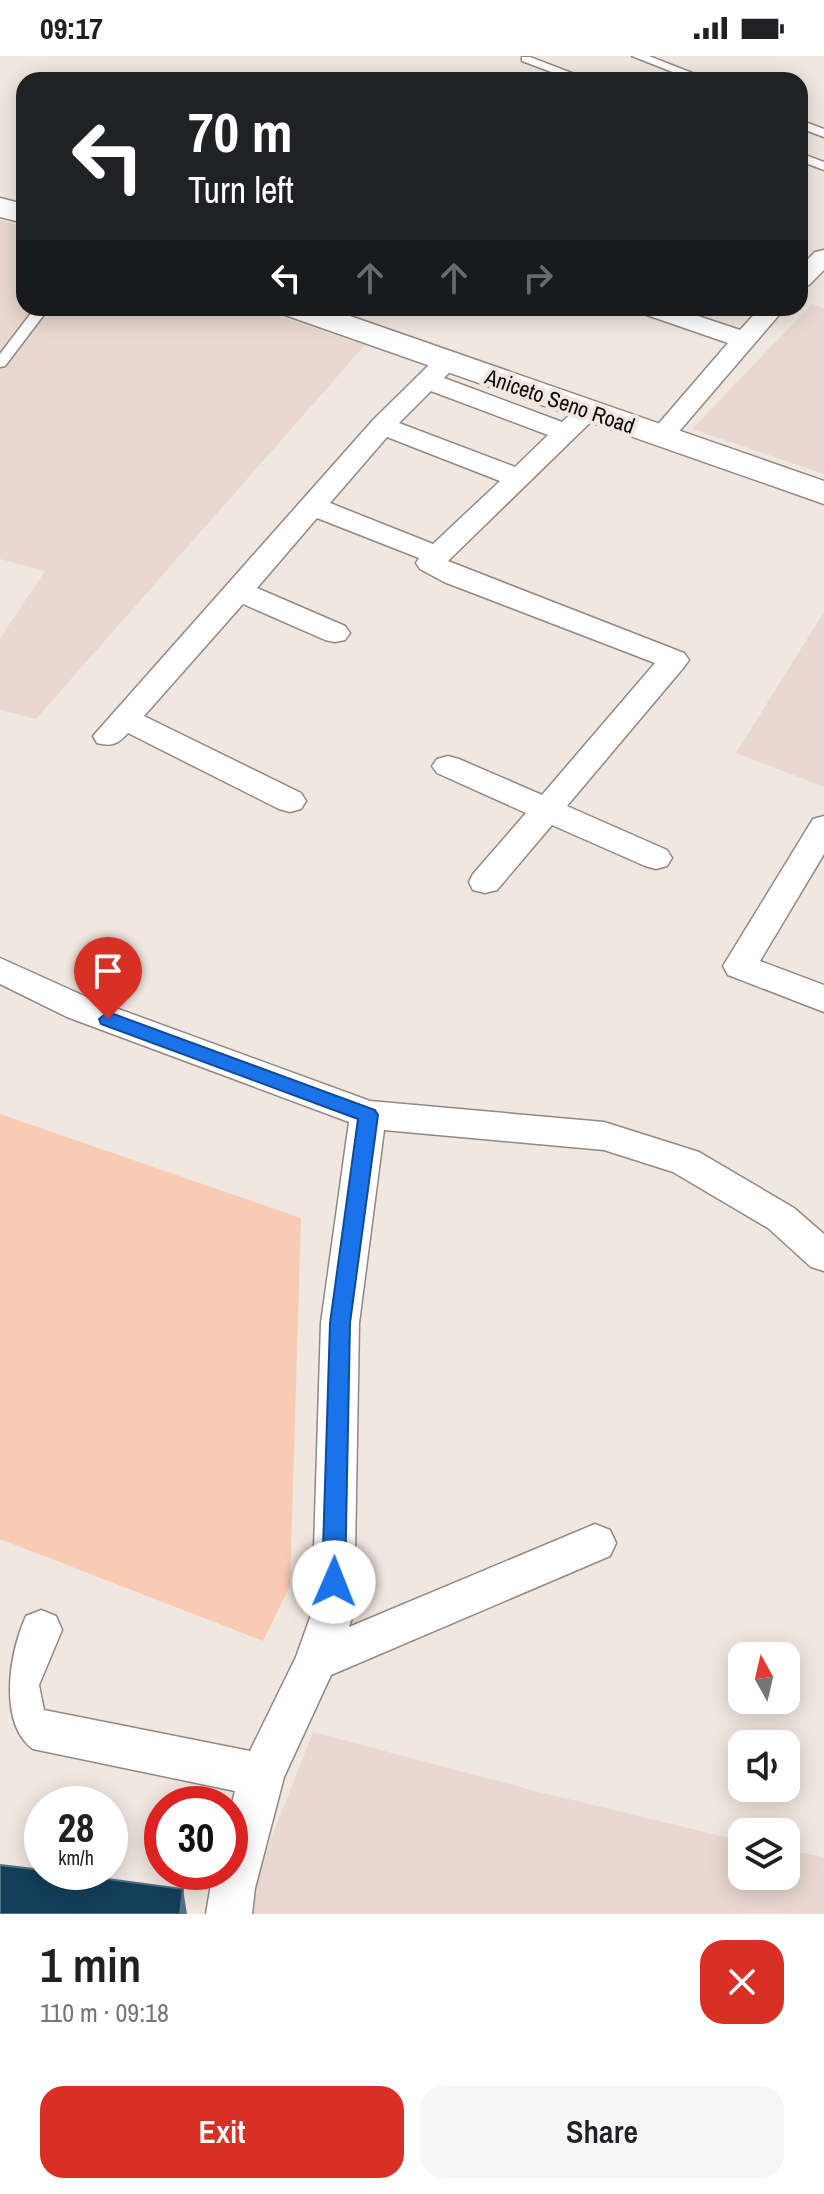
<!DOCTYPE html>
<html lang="en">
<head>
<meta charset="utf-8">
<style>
	:root { --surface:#fff; --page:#f6f6f6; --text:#202124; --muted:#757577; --accent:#d93025 }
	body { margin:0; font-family:"Archivo Narrow",sans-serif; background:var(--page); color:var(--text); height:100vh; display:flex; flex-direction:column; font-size:30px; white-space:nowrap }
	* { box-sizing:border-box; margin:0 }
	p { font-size:26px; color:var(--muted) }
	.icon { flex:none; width:44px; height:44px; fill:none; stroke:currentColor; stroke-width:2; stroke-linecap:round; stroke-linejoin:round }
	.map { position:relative; height:1858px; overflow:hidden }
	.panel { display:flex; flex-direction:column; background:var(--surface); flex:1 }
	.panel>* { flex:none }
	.top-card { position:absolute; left:16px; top:16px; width:792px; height:244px; border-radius:24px; box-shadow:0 4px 20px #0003; background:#202124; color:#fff; overflow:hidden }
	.needle { width:52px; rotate:352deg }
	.controls { position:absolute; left:728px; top:1586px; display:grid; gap:16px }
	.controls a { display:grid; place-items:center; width:72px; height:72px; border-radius:16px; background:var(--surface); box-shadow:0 4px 20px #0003; font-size:40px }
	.speed { position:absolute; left:24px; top:1730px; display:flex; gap:16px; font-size:40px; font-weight:700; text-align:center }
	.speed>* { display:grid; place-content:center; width:104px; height:104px; border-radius:50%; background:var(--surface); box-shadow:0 4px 20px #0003; line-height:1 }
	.speed small { font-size:20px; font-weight:400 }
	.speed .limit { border:12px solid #d22; background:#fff; color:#111 }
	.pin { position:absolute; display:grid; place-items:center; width:68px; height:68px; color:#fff; margin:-82px -34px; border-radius:50% 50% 50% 0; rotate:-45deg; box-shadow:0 0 8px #0007 }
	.pin .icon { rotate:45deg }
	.me { position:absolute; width:88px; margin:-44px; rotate:1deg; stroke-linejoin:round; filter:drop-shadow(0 0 6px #0008) }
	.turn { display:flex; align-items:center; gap:28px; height:168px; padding:0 40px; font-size:36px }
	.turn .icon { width:104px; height:104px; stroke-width:2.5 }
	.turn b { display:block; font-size:56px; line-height:68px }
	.lanes { display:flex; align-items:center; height:76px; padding:0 40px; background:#0003; justify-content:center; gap:40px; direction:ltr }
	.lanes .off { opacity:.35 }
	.round { display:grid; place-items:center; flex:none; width:84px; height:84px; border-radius:24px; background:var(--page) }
	.headline { display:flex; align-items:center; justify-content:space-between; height:136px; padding:0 40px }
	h1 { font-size:48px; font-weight:600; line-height:60px }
	.button { display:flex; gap:16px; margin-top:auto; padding:16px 40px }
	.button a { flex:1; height:92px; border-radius:24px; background:var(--accent); color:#fff; font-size:32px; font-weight:600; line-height:92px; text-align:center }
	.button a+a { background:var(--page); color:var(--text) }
	.status { display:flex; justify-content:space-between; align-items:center; height:56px; padding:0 40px; background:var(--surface); direction:ltr }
	.status svg { height:22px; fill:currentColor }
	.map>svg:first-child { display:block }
	.built { fill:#e9d8cf }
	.green { fill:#f9cbb3 }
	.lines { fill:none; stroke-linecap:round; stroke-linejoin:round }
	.lane-casing { stroke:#918883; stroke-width:3 }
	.street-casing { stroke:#918883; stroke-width:3 }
	.secondary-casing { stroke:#918883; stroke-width:3 }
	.lane { fill:#fff; fill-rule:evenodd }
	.street { fill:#fff; fill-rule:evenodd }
	.secondary { fill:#fff; fill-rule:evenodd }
	.shaded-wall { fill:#567183 }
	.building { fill:#133f5b; stroke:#567183; stroke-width:2 }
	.route { fill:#1a73e8; stroke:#114b97; stroke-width:2 }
	.labels { text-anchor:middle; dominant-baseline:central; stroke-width:8; stroke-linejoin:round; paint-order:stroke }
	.far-street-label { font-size:22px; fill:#100c0b; stroke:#f1e7e1 }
</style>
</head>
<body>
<div class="status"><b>09:17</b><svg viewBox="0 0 49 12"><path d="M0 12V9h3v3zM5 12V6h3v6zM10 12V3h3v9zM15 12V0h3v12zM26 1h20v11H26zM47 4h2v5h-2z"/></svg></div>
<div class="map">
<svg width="824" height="1858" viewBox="0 0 824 1858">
	<rect width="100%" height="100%" fill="#f1e7e1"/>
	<g class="built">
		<path d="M 0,164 L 24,171 L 24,252 L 254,252 L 365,289 L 36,663 L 0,654 L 0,582 L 45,515 L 0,503 Z"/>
		<path d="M 812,248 L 824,252 L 824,418 L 692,373 Z"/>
		<path d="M 824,556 L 824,731 L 736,697 Z"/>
		<path d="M 313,1676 L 535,1735 L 742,1785 L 742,1820 L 786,1820 L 786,1794 L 824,1801 L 824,1858 L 252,1858 L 258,1816 Z"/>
	</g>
	<path class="green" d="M 0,1058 L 301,1162 L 290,1530 L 263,1585 L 0,1483 Z"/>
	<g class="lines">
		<defs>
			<g id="lane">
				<path d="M 632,0 L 649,0 L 710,24 L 693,24 Z"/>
				<path d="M 522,1 L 530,1 L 590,24 L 573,24 L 522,5 Z"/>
				<path d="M 800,64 L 824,73 L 824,81 L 800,72 Z"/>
				<path d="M 800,97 L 824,106 L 824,114 L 800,105 Z"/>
				<path d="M 35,252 L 49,252 L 5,310 L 0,311 L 0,298 Z"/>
			</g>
			<g id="street">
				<path d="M 824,194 L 824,214 L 809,229 L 800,231 L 800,211 L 815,196 Z"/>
				<path d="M 638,252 L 674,252 L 740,274 L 760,252 L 785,252 L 670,386 L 652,386 L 648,380 L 728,287 L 641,257 Z"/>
				<path d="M 447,297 L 456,300 L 460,305 L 444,322 L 562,366 L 580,349 L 598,349 L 602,355 L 448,505 L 684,597 L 689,604 L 684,611 L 567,750 L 667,794 L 672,802 L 667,810 L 656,813 L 645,810 L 552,769 L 497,834 L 485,837 L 473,834 L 469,826 L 473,818 L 526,757 L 437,717 L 432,710 L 437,703 L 448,700 L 459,703 L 542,739 L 655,607 L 444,526 L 420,513 L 416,507 L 419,502 L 317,462 L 257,532 L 345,570 L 350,577 L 345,584 L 335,586 L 325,584 L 243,548 L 144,660 L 301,737 L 306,745 L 301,753 L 290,756 L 279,753 L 128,677 C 118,688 112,691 97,687 L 93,680 L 373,364 L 438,300 ZM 431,335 L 548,379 L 515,411 L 399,367 ZM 387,381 L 500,425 L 433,488 L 330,447 Z"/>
				<path d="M 824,760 L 824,798 L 760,905 L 824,929 L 824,956 L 728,919 L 723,910 L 813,763 Z"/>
				<path d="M 0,902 L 91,943 L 370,1045 L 604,1066 L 699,1096 L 794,1152 L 824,1178 L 824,1215 L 811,1211 L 768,1172 L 673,1116 L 604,1094 L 384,1074 L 359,1267 L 354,1556 L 349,1571 L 595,1468 L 610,1474 L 616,1487 L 610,1500 L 331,1619 L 284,1721 L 255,1832 L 252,1858 L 206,1858 L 213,1816 L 230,1816 L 230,1755 L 235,1735 L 33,1693 C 0,1669 7,1603 26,1560 L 41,1554 L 56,1560 L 62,1574 L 39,1629 L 44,1654 L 250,1695 L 296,1601 L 312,1556 L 321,1267 L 349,1066 L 67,961 L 0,928 Z"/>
			</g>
			<g id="secondary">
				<path d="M 0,142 L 24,148 L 24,167 L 0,161 Z"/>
				<path d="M 280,252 L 327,252 L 824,425 L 824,448 L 285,259 Z"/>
			</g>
		</defs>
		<use href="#lane" class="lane-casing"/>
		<use href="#street" class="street-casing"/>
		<use href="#secondary" class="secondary-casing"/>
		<use href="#lane" class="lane"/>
		<use href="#street" class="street"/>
		<use href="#secondary" class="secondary"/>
	</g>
	<path class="shaded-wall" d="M 183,1833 L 187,1858 L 180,1858 Z"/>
	<path class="building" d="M 0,1809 L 42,1814 L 42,1816 L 55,1816 L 183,1833 L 180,1858 L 0,1858 Z"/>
	<path class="route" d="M 108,956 L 375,1054 L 378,1059 L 350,1267 L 345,1526 L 342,1533 L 334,1536 L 326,1533 L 322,1526 L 330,1267 L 358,1063 L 101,968 L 99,963 Z"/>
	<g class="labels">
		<g class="far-street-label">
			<text transform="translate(560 345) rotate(19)">Aniceto Seno Road</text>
		</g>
	</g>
</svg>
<div class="controls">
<a><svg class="needle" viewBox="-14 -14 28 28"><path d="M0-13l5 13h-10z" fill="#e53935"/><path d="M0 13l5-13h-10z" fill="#757577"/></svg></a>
<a><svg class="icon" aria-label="sound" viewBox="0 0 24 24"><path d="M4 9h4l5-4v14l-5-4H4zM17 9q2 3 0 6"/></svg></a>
<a><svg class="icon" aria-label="layers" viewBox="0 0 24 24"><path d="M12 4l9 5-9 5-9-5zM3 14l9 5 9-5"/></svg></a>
</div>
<div class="speed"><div>28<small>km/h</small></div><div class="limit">30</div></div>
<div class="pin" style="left:108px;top:963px;background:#d93025"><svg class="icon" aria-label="arrive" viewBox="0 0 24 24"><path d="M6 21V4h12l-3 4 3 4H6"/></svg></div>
<svg class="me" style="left:334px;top:1526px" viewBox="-20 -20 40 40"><circle r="19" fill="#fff"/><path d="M0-13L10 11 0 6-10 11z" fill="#1a73e8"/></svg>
<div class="top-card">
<div class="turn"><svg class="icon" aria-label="left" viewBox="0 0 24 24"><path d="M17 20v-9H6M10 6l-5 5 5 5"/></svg><div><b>70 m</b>Turn left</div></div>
<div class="lanes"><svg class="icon" aria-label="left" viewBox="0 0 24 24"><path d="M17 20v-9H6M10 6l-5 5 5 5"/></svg><svg class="icon off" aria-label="ahead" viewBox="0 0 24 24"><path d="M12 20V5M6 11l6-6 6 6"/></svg><svg class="icon off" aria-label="ahead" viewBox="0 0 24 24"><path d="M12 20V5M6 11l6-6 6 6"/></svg><svg class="icon off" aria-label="right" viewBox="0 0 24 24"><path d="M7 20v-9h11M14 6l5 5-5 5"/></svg></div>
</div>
</div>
<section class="panel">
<div class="headline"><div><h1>1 min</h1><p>110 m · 09:18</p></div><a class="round" style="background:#d93025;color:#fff"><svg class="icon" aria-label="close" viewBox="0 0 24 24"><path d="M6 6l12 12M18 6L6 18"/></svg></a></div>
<div class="button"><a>Exit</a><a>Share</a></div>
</section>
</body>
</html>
